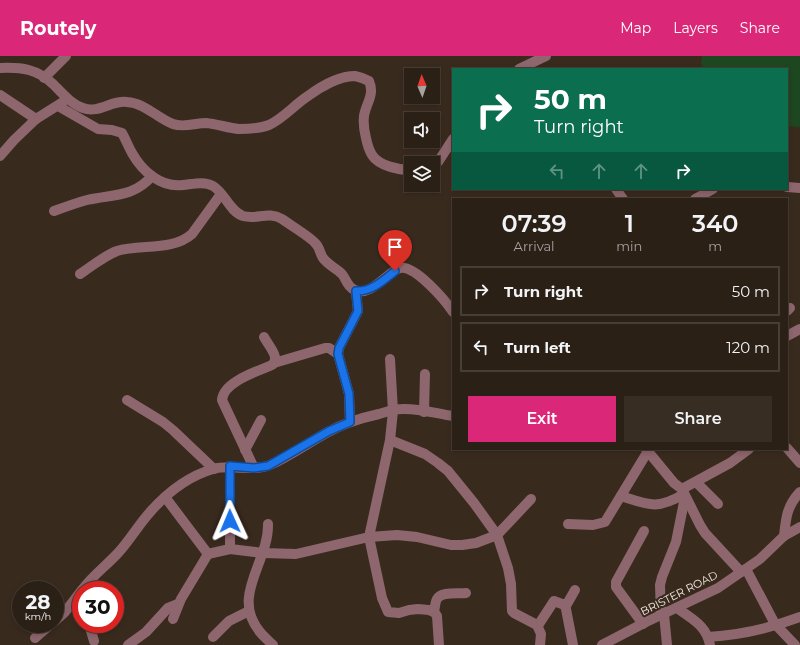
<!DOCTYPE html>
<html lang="en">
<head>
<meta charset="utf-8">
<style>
	:root { --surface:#2b2016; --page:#372d23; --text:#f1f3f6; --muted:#a6a3a1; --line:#473e35; --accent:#db2777 }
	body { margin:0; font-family:Montserrat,sans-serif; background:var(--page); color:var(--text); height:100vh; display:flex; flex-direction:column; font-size:15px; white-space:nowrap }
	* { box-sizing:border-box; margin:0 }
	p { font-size:13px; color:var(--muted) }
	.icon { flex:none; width:22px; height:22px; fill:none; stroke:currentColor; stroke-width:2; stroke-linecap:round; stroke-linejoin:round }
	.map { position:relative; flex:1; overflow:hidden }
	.drawer { position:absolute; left:452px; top:142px; width:336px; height:252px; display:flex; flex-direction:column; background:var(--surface); border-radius:0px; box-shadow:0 2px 6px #0003,0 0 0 1px var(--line) }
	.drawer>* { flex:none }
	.hud { position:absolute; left:452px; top:12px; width:336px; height:122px; border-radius:0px; box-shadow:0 2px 6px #0003,0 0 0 1px var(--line); background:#0b6e4f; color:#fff; overflow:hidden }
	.needle { width:26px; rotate:358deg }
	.controls { position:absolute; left:404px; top:12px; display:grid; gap:8px }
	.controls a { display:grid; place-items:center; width:36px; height:36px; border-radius:0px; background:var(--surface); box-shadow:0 2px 6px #0003,0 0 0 1px var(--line); font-size:20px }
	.speed { position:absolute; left:12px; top:525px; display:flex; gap:8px; font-size:20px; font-weight:700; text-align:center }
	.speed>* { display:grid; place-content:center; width:52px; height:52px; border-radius:50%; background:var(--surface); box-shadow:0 2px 6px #0003,0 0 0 1px var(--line); line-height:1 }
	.speed small { font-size:10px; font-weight:400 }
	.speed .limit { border:6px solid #d22; background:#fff; color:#111 }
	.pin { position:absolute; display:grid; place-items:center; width:34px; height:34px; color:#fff; margin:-41px -17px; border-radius:50% 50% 50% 0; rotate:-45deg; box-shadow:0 0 4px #0007 }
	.pin .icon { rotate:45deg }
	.me { position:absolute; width:44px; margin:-22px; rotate:359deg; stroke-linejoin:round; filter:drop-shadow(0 0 3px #0008) }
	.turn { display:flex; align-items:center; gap:14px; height:84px; padding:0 16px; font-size:18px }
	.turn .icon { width:52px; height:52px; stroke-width:2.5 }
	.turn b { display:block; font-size:28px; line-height:34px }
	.lanes { display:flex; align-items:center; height:38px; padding:0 16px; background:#0003; justify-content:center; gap:20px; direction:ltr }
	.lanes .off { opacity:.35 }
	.eta { display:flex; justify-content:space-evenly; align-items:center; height:68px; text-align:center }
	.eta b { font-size:24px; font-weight:600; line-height:28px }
	.cta { display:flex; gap:8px; margin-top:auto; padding:8px 16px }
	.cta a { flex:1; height:46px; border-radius:0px; background:var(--accent); color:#fff; font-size:16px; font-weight:600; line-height:46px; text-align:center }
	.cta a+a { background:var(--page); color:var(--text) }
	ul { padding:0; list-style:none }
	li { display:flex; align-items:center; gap:12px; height:50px; margin:0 8px 6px; padding:0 8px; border:2px solid var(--line); border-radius:0px }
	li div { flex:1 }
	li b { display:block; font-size:15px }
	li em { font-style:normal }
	header { display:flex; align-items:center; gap:24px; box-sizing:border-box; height:56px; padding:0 20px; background:var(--accent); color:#fff }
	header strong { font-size:19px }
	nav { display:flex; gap:22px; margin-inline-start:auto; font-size:14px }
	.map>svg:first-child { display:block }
	.green { fill:#1d4720 }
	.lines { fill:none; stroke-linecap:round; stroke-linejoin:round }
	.minor { stroke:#8e666d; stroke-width:10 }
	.route-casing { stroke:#114b97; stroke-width:10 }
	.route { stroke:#1a73e8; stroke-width:7 }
	.labels { text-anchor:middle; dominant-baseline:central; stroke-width:4; stroke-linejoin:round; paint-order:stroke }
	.street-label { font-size:11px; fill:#f7ece5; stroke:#392a1e }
</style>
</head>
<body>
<header>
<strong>Routely</strong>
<nav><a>Map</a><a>Layers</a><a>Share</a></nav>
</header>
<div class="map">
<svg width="800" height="589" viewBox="0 0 800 589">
	<rect width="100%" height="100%" fill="#392a1e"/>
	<path class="green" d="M 702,0 L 800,0 L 800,71 L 787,70 L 787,13 L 704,13 L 701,8 Z"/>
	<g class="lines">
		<g class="minor">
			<path d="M 0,12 C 22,11 37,13 53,28 C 62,37 71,48 83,52 C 99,58 111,44 127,46 C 145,47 157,62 173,68 C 184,72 195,67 206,67 C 217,68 228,72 239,73 C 247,73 261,72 269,69 C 284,62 294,49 308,40 C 320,31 339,20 355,20 C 360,21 365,23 369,25 C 375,39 366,47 364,60 C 363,68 364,74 366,82 C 367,87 369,94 372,99 C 379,110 399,114 411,114"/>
			<path d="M 519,13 L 546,0"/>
			<path d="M 44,22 L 66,0"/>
			<path d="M 0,39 L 36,63"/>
			<path d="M 58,50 L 98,73 L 112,74 L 122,77 C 126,84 128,90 132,97 C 142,115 161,132 183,129 C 193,128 204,125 213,130 C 225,137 229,155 243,160 C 257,164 268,155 282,163 C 290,169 311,181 316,188 C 320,192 320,198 323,202 C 328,209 336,212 342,218 C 346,223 348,232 355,234 C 371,241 387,216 400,212 C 415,209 445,244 453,256"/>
			<path d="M 0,100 L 14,84 L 36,63 L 63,46"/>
			<path d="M 433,109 L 438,106 L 453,83"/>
			<path d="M 787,131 L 800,132"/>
			<path d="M 616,133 L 623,143"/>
			<path d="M 695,143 L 713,133"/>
			<path d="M 54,155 C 65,151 76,147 87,144 C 112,138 133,142 152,120"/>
			<path d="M 80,218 C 92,210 104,200 117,195 C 141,188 173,195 192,178 L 221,138"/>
			<path d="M 787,255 L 790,252"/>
			<path d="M 787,280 L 800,273"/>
			<path d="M 390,303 L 393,355 L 390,384 L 369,481 L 382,542 L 388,556 L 399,557 L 409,554 L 418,553 L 429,554 L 434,556 L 437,560 L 439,589"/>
			<path d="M 274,307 L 325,292 L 329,292 L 338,298"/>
			<path d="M 127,344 L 163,366 L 174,375 L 214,413"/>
			<path d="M 424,356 L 425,318"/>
			<path d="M 350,366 L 349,338 L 338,298 L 339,292 L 358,255 L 356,235"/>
			<path d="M 390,384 L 425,398 L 438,407 L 448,415 L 474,447 L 497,479 L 508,512 L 511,528 L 512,555 L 514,557 L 537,569 L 539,568 L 554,545 L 562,548 L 567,548 L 575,534"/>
			<path d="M 787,392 L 800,407"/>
			<path d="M 646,393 L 674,427 L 682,433 L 700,469 L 705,477 L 741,516"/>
			<path d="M 245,394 L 261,364"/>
			<path d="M 230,410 L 230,493"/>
			<path d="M 254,412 L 222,344 C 223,326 258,315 272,309 C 281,302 268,289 264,281"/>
			<path d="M 696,426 L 718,448"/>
			<path d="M 682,433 L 730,407 L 749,393"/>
			<path d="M 621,440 C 649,449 657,454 684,438"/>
			<path d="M 165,441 L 208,498"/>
			<path d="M 268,468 C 269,506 230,540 260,576 C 264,581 269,585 273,589"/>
			<path d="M 568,468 L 593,469 L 605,466 L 648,395"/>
			<path d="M 784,480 C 786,461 787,450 800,436"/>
			<path d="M 746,513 L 775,568 L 795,589"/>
			<path d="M 82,534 C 92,520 106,510 118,497 C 130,484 139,468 151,455 C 168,436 189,420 213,413 C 231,408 254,416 270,409 C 290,400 308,387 328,376 C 344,367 361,362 379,358 C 386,356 394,353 402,353 C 419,352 437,358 453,360"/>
			<path d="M 565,548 L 573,589"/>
			<path d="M 677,552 C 693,564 706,569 710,589"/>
			<path d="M 434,556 C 435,552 435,546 437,543 C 441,535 459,538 466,537"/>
			<path d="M 664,558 L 667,589"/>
			<path d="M 661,559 L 660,529 L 662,521 L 676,486 L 685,441"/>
			<path d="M 173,563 L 181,543 L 208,498 L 230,493 L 263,497 L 296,498 L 369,481 L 397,479 L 417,481 L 451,489 L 462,489 L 476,487 L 497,479 L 531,443"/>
			<path d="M 55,565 L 65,556 L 81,535"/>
			<path d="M 89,568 L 94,585"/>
			<path d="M 643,568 L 616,531 L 616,526 L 644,475"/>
			<path d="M 537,569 L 541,578 L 540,589"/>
			<path d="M 213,581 L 229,565 L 249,555"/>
			<path d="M 708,581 C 739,579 771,572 800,561"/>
			<path d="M 35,582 L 51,568"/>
			<path d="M 128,589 L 146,576 L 168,552 L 178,548"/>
			<path d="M 602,589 L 646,566 L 718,532 L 760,503 L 784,480 L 800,471"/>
		</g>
	</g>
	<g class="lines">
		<defs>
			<path id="route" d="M 230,465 L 230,410 L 254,412 L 268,410 L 329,375 L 350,366 L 349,338 L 338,298 L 339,292 L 358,255 L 356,235 C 371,236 384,224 395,215"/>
		</defs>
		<use href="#route" class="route-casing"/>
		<use href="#route" class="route"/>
	</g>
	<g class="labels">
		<g class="street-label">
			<text transform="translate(679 537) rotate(-27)">BRISTER ROAD</text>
		</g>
	</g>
</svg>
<div class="controls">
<a><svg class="needle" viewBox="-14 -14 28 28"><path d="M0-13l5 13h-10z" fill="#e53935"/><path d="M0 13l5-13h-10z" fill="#a6a3a1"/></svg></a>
<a><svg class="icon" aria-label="sound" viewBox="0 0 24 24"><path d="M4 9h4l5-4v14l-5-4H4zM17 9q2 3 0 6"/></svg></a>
<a><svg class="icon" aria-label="layers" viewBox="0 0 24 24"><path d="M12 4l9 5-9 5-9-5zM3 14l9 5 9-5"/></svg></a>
</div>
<div class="speed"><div>28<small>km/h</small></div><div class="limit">30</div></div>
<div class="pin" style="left:395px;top:215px;background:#d93025"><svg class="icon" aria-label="arrive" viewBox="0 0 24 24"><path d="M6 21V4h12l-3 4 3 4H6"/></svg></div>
<svg class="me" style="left:230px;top:465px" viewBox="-20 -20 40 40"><path d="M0-17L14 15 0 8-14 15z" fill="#1a73e8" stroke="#fff" stroke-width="4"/></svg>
<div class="hud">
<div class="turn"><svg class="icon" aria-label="right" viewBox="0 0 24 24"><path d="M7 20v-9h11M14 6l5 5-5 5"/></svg><div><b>50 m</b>Turn right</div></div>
<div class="lanes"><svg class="icon off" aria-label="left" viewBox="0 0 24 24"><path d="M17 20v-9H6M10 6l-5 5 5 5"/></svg><svg class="icon off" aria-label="ahead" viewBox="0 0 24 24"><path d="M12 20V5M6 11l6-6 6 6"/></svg><svg class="icon off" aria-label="ahead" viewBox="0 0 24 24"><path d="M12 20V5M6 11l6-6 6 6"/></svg><svg class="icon" aria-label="right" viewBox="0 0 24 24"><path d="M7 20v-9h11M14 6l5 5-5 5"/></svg></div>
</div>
<section class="drawer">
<div class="eta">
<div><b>07:39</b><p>Arrival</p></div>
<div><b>1</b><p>min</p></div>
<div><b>340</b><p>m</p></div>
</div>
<ul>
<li><svg class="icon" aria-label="right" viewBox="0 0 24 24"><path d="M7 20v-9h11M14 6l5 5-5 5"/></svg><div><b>Turn right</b></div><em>50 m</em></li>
<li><svg class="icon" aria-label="left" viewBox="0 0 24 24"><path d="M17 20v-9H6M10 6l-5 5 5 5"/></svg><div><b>Turn left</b></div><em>120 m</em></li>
</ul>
<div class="cta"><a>Exit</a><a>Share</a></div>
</section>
</div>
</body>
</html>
